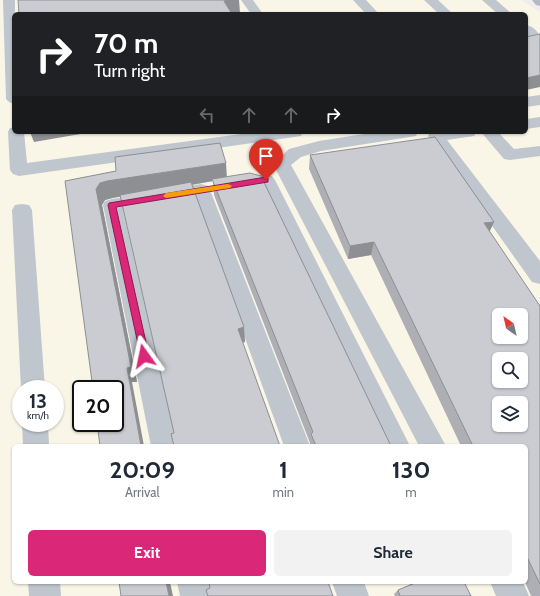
<!DOCTYPE html>
<html lang="en">
<head>
<meta charset="utf-8">
<style>
	:root { --surface:#fff; --page:#f2f2f3; --text:#1f2937; --muted:#747a83; --accent:#db2777 }
	body { margin:0; font-family:Cabin,sans-serif; background:var(--page); color:var(--text); height:100vh; display:flex; flex-direction:column; font-size:15px; white-space:nowrap }
	* { box-sizing:border-box; margin:0 }
	p { font-size:13px; color:var(--muted) }
	.icon { flex:none; width:22px; height:22px; fill:none; stroke:currentColor; stroke-width:2; stroke-linecap:round; stroke-linejoin:round }
	.map { position:relative; flex:1; overflow:hidden }
	.details { position:absolute; left:12px; top:444px; width:516px; height:140px; display:flex; flex-direction:column; background:var(--surface); border-radius:6px; box-shadow:0 1px 3px #0004 }
	.details>* { flex:none }
	.hud { position:absolute; left:12px; top:12px; width:516px; height:122px; border-radius:6px; box-shadow:0 1px 3px #0004; background:#202124; color:#fff; overflow:hidden }
	.needle { width:26px; rotate:326deg }
	.controls { position:absolute; left:492px; top:308px; display:grid; gap:8px }
	.controls a { display:grid; place-items:center; width:36px; height:36px; border-radius:6px; background:var(--surface); box-shadow:0 1px 3px #0004; font-size:20px }
	.speed { position:absolute; left:12px; top:380px; display:flex; gap:8px; font-size:20px; font-weight:700; text-align:center }
	.speed>* { display:grid; place-content:center; width:52px; height:52px; border-radius:50%; background:var(--surface); box-shadow:0 1px 3px #0004; line-height:1 }
	.speed small { font-size:10px; font-weight:400 }
	.speed .limit { border:2px solid #111; border-radius:6px; background:#fff; color:#111 }
	.pin { position:absolute; display:grid; place-items:center; width:34px; height:34px; color:#fff; margin:-41px -17px; border-radius:50% 50% 50% 0; rotate:-45deg; box-shadow:0 0 4px #0007 }
	.pin .icon { rotate:45deg }
	.me { position:absolute; width:44px; margin:-22px; rotate:348deg; stroke-linejoin:round; filter:drop-shadow(0 0 3px #0008) }
	.turn { display:flex; align-items:center; gap:14px; height:84px; padding:0 16px; font-size:18px }
	.turn .icon { width:52px; height:52px; stroke-width:2.5 }
	.turn b { display:block; font-size:28px; line-height:34px }
	.lanes { display:flex; align-items:center; height:38px; padding:0 16px; background:#0003; justify-content:center; gap:20px; direction:ltr }
	.lanes .off { opacity:.35 }
	.eta { display:flex; justify-content:space-evenly; align-items:center; height:68px; text-align:center }
	.eta b { font-size:24px; font-weight:700; line-height:28px }
	.action { display:flex; gap:8px; margin-top:auto; padding:8px 16px }
	.action a { flex:1; height:46px; border-radius:6px; background:var(--accent); color:#fff; font-size:16px; font-weight:700; line-height:46px; text-align:center }
	.action a+a { background:var(--page); color:var(--text) }
	.map>svg:first-child { display:block }
	.commercial { fill:#faf6e7; fill-rule:evenodd }
	.lines { fill:none; stroke-linecap:round; stroke-linejoin:round }
	.minor { fill:#bfc6ce; fill-rule:evenodd }
	.major { fill:#afbaca; fill-rule:evenodd }
	.wall { fill:#aeafb5 }
	.shaded-wall { fill:#8d8f93 }
	.building { fill:#caccd2; stroke:#8d8f93; fill-rule:evenodd }
	.route { fill:#db2777; stroke:#8e194d }
	.slow { fill:#f59e0b }
</style>
</head>
<body>
<div class="map">
<svg width="540" height="596" viewBox="0 0 540 596">
	<rect width="100%" height="100%" fill="#f0eded"/>
	<path class="commercial" d="M 0,0 L 521,0 L 540,12 L 540,596 L 0,596 ZM 14,14 L 526,14 L 526,132 L 14,132 ZM 499,315 L 521,315 L 521,337 L 499,337 ZM 499,359 L 521,359 L 521,381 L 499,381 ZM 21,389 L 55,389 L 55,423 L 21,423 ZM 81,389 L 115,389 L 115,423 L 81,423 ZM 499,403 L 521,403 L 521,425 L 499,425 ZM 14,446 L 526,446 L 526,582 L 14,582 Z"/>
	<g class="lines">
		<g class="minor">
			<path d="M 3,0 L 15,0 L 14,104 L 9,102 L 6,99 Z"/>
			<path d="M 241,0 L 253,0 L 263,14 L 251,14 Z"/>
			<path d="M 353,0 L 366,0 L 379,14 L 366,14 Z"/>
			<path d="M 424,0 L 438,0 L 453,14 L 439,14 Z"/>
			<path d="M 482,0 L 496,0 L 512,14 L 498,14 Z"/>
			<path d="M 526,25 C 532,26 535,29 539,34 L 537,37 L 526,39 Z"/>
			<path d="M 540,95 L 540,105 L 526,107 L 526,97 Z"/>
			<path d="M 540,117 L 540,127 L 526,129 L 526,119 Z"/>
			<path d="M 10,128 L 14,128 L 14,132 L 24,132 L 27,163 L 256,132 L 303,132 L 301,136 L 295,137 L 19,176 L 13,174 L 10,170 L 8,132 Z"/>
			<path d="M 377,132 L 418,132 L 416,136 L 410,137 L 321,151 L 301,157 L 291,165 L 446,446 L 419,446 L 273,164 L 289,149 L 319,141 Z"/>
			<path d="M 430,132 L 476,132 L 474,136 L 447,140 L 540,261 L 540,284 L 532,282 L 428,136 Z"/>
			<path d="M 481,132 L 498,132 L 514,149 L 540,146 L 540,156 L 510,160 L 504,159 Z"/>
			<path d="M 266,174 L 272,176 L 275,180 L 410,446 L 383,446 L 260,187 L 234,191 L 228,189 L 225,185 L 228,181 Z"/>
			<path d="M 201,184 L 208,186 L 210,190 L 310,446 L 284,446 L 194,197 L 123,210 L 177,446 L 151,446 L 103,205 L 105,201 L 112,199 Z"/>
			<path d="M 22,204 L 29,205 L 32,210 L 45,389 L 21,389 L 12,210 L 15,205 Z"/>
			<path d="M 22,423 L 48,423 L 49,446 L 23,446 Z"/>
			<path d="M 28,582 L 60,582 L 61,596 L 29,596 Z"/>
			<path d="M 177,582 L 209,582 L 212,596 L 180,596 Z"/>
			<path d="M 332,582 L 364,582 L 369,596 L 337,596 Z"/>
			<path d="M 490,582 L 523,582 L 529,596 L 496,596 Z"/>
		</g>
		<path class="major" d="M 532,0 L 540,0 L 540,6 L 536,5 Z"/>
	</g>
	<g class="wall">
		<path d="M 310,155 L 494,222 L 489,232 L 540,306 L 540,596 L 531,596 L 525,582 L 526,582 L 526,446 L 461,446 L 371,255 L 348,259 L 309,169 Z"/>
		<path d="M 116,171 L 227,177 L 391,446 L 310,446 L 310,443 L 214,195 L 213,181 L 192,185 L 245,342 L 243,342 L 174,433 L 121,196 L 105,200 L 102,205 L 137,382 L 132,382 L 65,181 Z"/>
		<path d="M 409,582 L 464,582 L 471,596 L 395,596 L 394,594 L 398,590 L 410,585 Z"/>
	</g>
	<g class="shaded-wall">
		<path d="M 228,0 L 239,0 L 240,13 L 225,14 L 224,1 Z"/>
		<path d="M 540,75 L 540,87 L 526,90 L 526,78 Z"/>
		<path d="M 30,132 L 92,132 L 34,142 Z"/>
		<path d="M 226,163 L 227,179 L 212,179 L 213,181 L 112,198 L 105,200 L 102,205 L 137,382 L 132,382 L 144,446 L 141,446 L 127,368 L 96,189 L 100,183 L 107,181 Z"/>
		<path d="M 494,222 L 488,235 L 484,223 Z"/>
		<path d="M 374,242 L 371,255 L 348,259 L 350,246 Z"/>
		<path d="M 244,327 L 245,342 L 239,344 L 238,329 Z"/>
		<path d="M 166,582 L 170,582 L 173,596 L 169,596 Z"/>
	</g>
	<g class="building">
		<path d="M 18,0 L 228,0 L 224,1 L 232,14 L 19,14 Z"/>
		<path d="M 540,34 L 540,75 L 526,78 L 526,37 Z"/>
		<path d="M 435,137 L 494,222 L 484,223 L 540,306 L 540,584 L 526,555 L 526,446 L 473,446 L 374,242 L 350,246 L 310,155 ZM 499,315 L 521,315 L 521,337 L 499,337 ZM 499,359 L 521,359 L 521,381 L 499,381 ZM 499,403 L 521,403 L 521,425 L 499,425 Z"/>
		<path d="M 220,143 L 226,163 L 107,181 L 100,183 L 96,189 L 131,367 L 127,368 L 141,446 L 100,446 L 97,423 L 115,423 L 115,389 L 93,389 L 65,181 L 116,171 L 115,157 Z"/>
		<path d="M 250,173 L 261,176 L 391,446 L 316,446 L 311,434 L 313,432 L 212,179 Z"/>
		<path d="M 191,182 L 244,327 L 238,329 L 280,446 L 174,446 L 171,434 L 174,433 L 120,195 Z"/>
		<path d="M 119,582 L 166,582 L 169,596 L 121,596 Z"/>
		<path d="M 209,582 L 328,582 L 333,596 L 208,596 L 206,590 L 210,588 Z"/>
		<path d="M 415,582 L 464,582 L 471,596 L 400,596 L 398,590 L 415,583 Z"/>
	</g>
	<path class="route" d="M 266,177 L 268,178 L 268,182 L 116,207 L 149,356 L 148,358 L 144,360 L 141,358 L 108,205 L 109,203 Z"/>
	<path class="slow" d="M 228,184 L 232,186 L 230,188 L 166,198 L 163,196 L 166,193 Z"/>
</svg>
<div class="controls">
<a><svg class="needle" viewBox="-14 -14 28 28"><path d="M0-13l5 13h-10z" fill="#e53935"/><path d="M0 13l5-13h-10z" fill="#747a83"/></svg></a>
<a><svg class="icon" aria-label="search" viewBox="0 0 24 24"><circle cx="10" cy="10" r="6"/><path d="M15 15l6 6"/></svg></a>
<a><svg class="icon" aria-label="layers" viewBox="0 0 24 24"><path d="M12 4l9 5-9 5-9-5zM3 14l9 5 9-5"/></svg></a>
</div>
<div class="speed"><div>13<small>km/h</small></div><div class="limit">20</div></div>
<div class="pin" style="left:266px;top:180px;background:#d93025"><svg class="icon" aria-label="arrive" viewBox="0 0 24 24"><path d="M6 21V4h12l-3 4 3 4H6"/></svg></div>
<svg class="me" style="left:144px;top:356px" viewBox="-20 -20 40 40"><path d="M0-17L14 15 0 8-14 15z" fill="#db2777" stroke="#fff" stroke-width="4"/></svg>
<div class="hud">
<div class="turn"><svg class="icon" aria-label="right" viewBox="0 0 24 24"><path d="M7 20v-9h11M14 6l5 5-5 5"/></svg><div><b>70 m</b>Turn right</div></div>
<div class="lanes"><svg class="icon off" aria-label="left" viewBox="0 0 24 24"><path d="M17 20v-9H6M10 6l-5 5 5 5"/></svg><svg class="icon off" aria-label="ahead" viewBox="0 0 24 24"><path d="M12 20V5M6 11l6-6 6 6"/></svg><svg class="icon off" aria-label="ahead" viewBox="0 0 24 24"><path d="M12 20V5M6 11l6-6 6 6"/></svg><svg class="icon" aria-label="right" viewBox="0 0 24 24"><path d="M7 20v-9h11M14 6l5 5-5 5"/></svg></div>
</div>
<section class="details">
<div class="eta">
<div><b>20:09</b><p>Arrival</p></div>
<div><b>1</b><p>min</p></div>
<div><b>130</b><p>m</p></div>
</div>
<div class="action"><a>Exit</a><a>Share</a></div>
</section>
</div>
</body>
</html>
